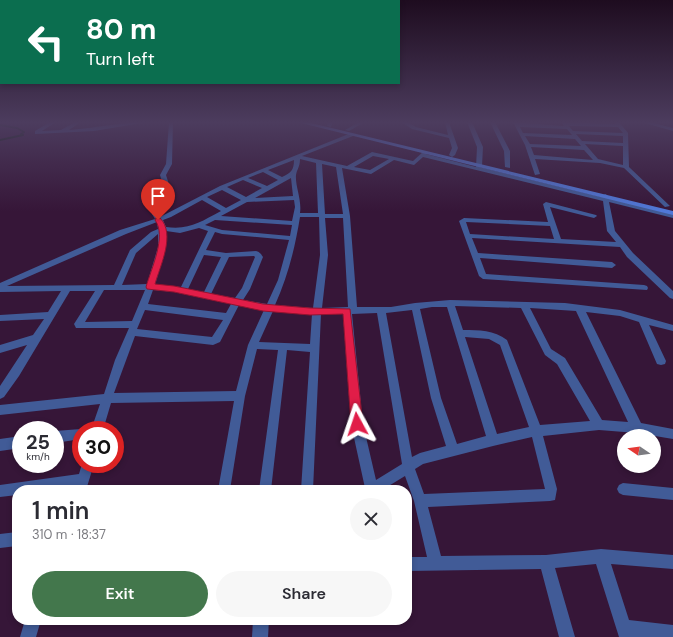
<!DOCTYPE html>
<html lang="en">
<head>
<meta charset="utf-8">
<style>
	:root { --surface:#fff; --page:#f7f7f7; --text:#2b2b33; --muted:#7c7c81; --accent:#43774c }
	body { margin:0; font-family:"DM Sans",sans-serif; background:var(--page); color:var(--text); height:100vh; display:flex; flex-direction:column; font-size:15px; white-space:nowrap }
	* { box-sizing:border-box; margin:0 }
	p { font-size:13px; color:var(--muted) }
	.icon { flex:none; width:22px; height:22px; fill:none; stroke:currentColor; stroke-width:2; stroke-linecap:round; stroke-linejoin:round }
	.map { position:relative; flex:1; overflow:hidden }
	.side { position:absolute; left:12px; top:485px; width:400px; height:140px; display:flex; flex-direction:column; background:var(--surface); border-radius:16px; box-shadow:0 2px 6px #0003 }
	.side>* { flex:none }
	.hud { position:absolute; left:0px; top:0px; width:400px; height:84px; box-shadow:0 2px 6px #0003; background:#0b6e4f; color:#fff; overflow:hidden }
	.needle { width:26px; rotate:283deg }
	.buttons { position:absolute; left:617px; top:429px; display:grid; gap:8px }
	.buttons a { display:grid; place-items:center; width:44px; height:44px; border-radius:50%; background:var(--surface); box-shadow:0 2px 6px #0003; font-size:20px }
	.speed { position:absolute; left:12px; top:421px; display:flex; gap:8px; font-size:20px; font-weight:700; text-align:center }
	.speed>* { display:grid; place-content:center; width:52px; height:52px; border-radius:50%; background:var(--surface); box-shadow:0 2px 6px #0003; line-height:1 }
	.speed small { font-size:10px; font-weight:400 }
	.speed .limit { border:6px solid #d22; background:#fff; color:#111 }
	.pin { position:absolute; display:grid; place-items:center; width:34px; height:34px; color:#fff; margin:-41px -17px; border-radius:50% 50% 50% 0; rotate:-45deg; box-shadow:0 0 4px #0007 }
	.pin .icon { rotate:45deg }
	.me { position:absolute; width:44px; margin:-22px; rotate:355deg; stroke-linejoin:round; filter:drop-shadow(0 0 3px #0008) }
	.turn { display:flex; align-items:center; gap:14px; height:84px; padding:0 20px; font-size:18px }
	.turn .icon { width:52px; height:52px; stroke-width:2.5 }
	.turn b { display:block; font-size:28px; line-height:34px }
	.round { display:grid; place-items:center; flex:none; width:42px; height:42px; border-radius:21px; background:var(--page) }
	.headline { display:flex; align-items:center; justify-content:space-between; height:68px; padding:0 20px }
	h1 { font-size:24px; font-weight:600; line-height:30px }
	.cta { display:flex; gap:8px; margin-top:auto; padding:8px 20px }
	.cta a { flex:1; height:46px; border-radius:24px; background:var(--accent); color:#fff; font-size:16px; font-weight:600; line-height:46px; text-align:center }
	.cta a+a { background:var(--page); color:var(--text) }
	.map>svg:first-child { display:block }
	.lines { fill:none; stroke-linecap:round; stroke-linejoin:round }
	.stream { stroke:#001900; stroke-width:2 }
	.minor { fill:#415b97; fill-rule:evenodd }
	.secondary { fill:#5078d8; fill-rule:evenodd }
	.route { fill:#e11d48; stroke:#92132f }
</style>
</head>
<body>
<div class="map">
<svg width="673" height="637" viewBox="0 0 673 637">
	<rect width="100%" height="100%" fill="#361638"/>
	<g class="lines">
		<path class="stream" d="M 0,125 L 17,128 L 24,132 L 21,134 L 23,135 L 0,140"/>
		<g class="minor">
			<path d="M 50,122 L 56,122 L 42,131 L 61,130 L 75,122 L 81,122 L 69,130 C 95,128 122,122 148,122 L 94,131 L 35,134 L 35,131 Z"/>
			<path d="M 169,122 L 173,122 L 172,164 L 166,175 L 171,191 L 158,214 L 160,217 L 220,186 L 351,133 L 354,135 L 353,136 L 302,156 L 347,166 L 372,152 L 413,161 L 424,151 L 427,153 L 426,154 L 476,167 L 477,147 L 467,122 L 472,122 L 483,147 L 482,166 L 480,167 L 602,197 L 605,194 L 607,195 L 609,198 L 673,214 L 673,218 L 609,202 L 615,231 L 633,253 L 673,291 L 673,299 L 670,298 L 627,257 L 620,247 L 472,238 L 478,253 L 612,262 L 616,265 L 612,268 L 480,258 L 486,274 L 644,285 L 647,286 L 648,288 L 647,290 L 483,279 L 479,276 L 459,221 L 464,218 L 548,222 L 543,204 L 546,202 L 596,215 L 597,216 L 594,218 L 550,207 L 561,239 L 616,242 L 607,231 L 603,201 L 423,157 L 414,165 L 394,160 L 371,174 L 342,168 L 350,216 L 357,307 L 391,307 L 415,303 L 450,300 L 565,303 L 620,310 L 673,325 L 673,331 L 649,325 L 666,361 L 665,364 L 661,365 L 657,364 L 639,322 L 620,316 L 586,312 L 641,423 L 673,429 L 673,439 L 637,433 L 599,430 L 543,436 L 557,489 L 555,500 L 550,501 L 428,507 L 441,556 L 546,555 L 601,549 L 673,555 L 673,569 L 611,564 L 629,620 L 673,625 L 673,637 L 619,637 L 596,564 L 555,568 L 575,637 L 559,637 L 541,569 L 407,571 L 407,557 L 427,557 L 414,501 L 405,476 L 382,490 L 365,490 L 365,488 L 351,424 L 343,314 L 321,314 L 313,490 L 301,490 L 310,352 L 287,350 L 271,490 L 259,490 L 278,350 L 257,349 L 245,396 L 230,490 L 218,490 L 234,401 L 111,403 L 103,430 L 91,430 L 100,404 L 0,415 L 0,405 L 104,394 L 115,360 L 129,328 L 76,328 L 74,324 L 95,291 L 70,291 L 19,376 L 4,397 L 0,399 L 0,386 L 27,345 L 0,353 L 0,345 L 33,335 L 44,319 L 0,321 L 0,315 L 48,312 L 61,291 L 0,292 L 0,283 L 120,230 L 155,219 L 152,214 L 165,191 L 160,175 L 166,164 ZM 373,156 L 389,159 L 370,170 L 354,167 ZM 300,159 L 316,163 L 318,213 L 300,213 C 302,200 295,186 296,175 C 297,169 300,167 300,159 ZM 294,160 C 294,170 291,173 282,177 L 268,170 ZM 322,164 L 336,167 L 343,214 L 325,214 ZM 263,172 L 278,180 L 267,186 L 248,178 ZM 291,178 L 293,196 L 255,198 ZM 243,180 L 262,188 L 246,197 L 227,187 ZM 222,190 L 241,200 L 226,208 L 207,197 ZM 202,200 L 221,211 C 200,222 190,230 166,227 L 163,220 L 171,217 ZM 294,200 L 295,207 L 292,221 L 221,216 L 247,202 ZM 300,217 L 319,217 L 320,255 L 313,308 L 275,305 C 288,276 295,248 300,217 ZM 325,218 L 343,218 L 348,307 L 322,308 L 328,255 ZM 215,220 L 292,225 L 290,236 L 222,230 L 205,225 ZM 157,222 L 158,229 L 151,232 L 130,250 L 114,285 L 7,286 L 126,234 ZM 466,222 L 550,226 L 554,239 L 470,234 ZM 199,228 L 208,231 L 181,287 L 155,285 L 166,247 L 166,231 L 180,233 ZM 215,232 L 222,234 L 289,240 L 278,280 L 267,304 L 243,300 L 250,289 L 263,257 C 261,254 260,252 256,251 L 226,253 L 206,250 ZM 158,234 L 158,247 L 147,284 L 122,285 L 136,253 ZM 204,255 L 221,257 L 204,292 L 188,289 ZM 254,256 L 255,257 L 242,288 L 235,298 L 211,294 L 229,257 ZM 104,290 L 145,290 L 132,321 L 85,322 ZM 153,290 L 174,292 L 231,304 L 226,313 L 148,304 ZM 239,305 L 264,310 L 248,345 L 236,391 L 114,393 L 135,336 L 213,345 L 220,342 ZM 455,306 L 521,308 L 545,355 L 557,364 L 590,421 L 540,425 L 507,340 C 494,330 479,330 463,330 ZM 432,307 L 447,307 L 486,436 L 457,444 L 441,398 L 420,309 ZM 530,308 L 576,311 L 628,422 L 602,420 L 565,358 L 551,349 ZM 145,310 L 223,320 L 212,337 L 137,329 ZM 412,310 L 431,398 L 446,446 L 420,453 L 412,457 L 386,313 ZM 273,311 L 312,314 L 310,344 L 259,342 ZM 377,313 L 402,464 L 376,480 L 363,424 L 352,314 ZM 465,337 L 489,339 L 500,345 L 529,427 L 497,434 ZM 532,437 L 545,489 L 424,494 L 415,469 L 423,464 L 493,446 Z"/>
			<path d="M 328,122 L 333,122 L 331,127 L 327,126 Z"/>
			<path d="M 359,122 L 365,122 L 349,131 L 345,130 Z"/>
			<path d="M 401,122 L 407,122 L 416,127 L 448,135 L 445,122 L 449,122 L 458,148 L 455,155 L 452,157 L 449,155 L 452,148 L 449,138 L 412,129 Z"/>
			<path d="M 490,122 L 495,122 L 510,151 L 510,168 L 505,167 L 504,151 Z"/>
			<path d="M 513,122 L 564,126 L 561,122 L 615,124 L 614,122 L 619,122 L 628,133 L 629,167 L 670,206 L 665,207 L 624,168 L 600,163 L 535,159 L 540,174 L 535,175 L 525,145 ZM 569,126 L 618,127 L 623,133 L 573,131 ZM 520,127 L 567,129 L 572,135 L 523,133 ZM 576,134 L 623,136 L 623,143 L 582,141 ZM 525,136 L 575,139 L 581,146 L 530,144 ZM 585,144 L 623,146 L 623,165 L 598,159 ZM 531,147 L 584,150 L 593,160 L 534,155 Z"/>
			<path d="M 641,122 L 650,122 L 673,128 L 673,131 Z"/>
			<path d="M 81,429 L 85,430 L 81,430 L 81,439 L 55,443 L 55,431 Z"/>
			<path d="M 21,436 L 21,448 L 0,451 L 0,439 Z"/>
			<path d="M 82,464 L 94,464 L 86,490 L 74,490 L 74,488 L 56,490 L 17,490 L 17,495 L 0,497 L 0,485 L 79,474 Z"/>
			<path d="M 623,483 L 673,488 L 673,500 L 623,495 L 619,493 L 617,489 L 619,485 Z"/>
			<path d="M 17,532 L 17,546 L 0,548 L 0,534 Z"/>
			<path d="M 25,620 L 41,620 L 36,637 L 20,637 Z"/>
			<path d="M 253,620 L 269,620 L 268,637 L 252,637 Z"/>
		</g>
		<path class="secondary" d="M 297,122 L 307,122 L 673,211 L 673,215 Z"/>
	</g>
	<linearGradient id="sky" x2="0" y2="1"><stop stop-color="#1e0c1f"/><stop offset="0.58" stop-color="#4c3c5e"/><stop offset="1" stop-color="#4c3c5e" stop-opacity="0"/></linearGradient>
	<rect width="673" height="211" fill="url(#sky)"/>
	<path class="route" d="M 156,218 L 160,218 C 176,234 160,266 155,284 L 174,286 L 263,304 L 310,308 L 350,309 L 363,424 L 361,428 L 357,429 L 353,428 L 351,424 L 343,314 L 310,315 L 263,311 L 174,292 L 147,289 L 146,287 C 151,269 167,236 155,220 Z"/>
</svg>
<div class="buttons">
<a><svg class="needle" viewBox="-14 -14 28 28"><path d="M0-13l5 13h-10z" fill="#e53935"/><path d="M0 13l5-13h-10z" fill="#7c7c81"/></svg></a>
</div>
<div class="speed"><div>25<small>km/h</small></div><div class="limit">30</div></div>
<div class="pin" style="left:158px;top:220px;background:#d93025"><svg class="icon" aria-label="arrive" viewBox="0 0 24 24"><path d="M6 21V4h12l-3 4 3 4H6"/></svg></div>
<svg class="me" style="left:357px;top:424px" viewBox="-20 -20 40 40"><path d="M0-17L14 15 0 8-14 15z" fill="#e11d48" stroke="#fff" stroke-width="4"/></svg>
<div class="hud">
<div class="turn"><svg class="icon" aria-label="left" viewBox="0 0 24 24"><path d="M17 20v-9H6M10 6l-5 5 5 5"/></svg><div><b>80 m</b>Turn left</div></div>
</div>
<section class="side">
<div class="headline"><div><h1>1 min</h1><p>310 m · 18:37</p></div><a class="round"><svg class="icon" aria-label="close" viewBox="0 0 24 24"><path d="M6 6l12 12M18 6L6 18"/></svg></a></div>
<div class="cta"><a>Exit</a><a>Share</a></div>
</section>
</div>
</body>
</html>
